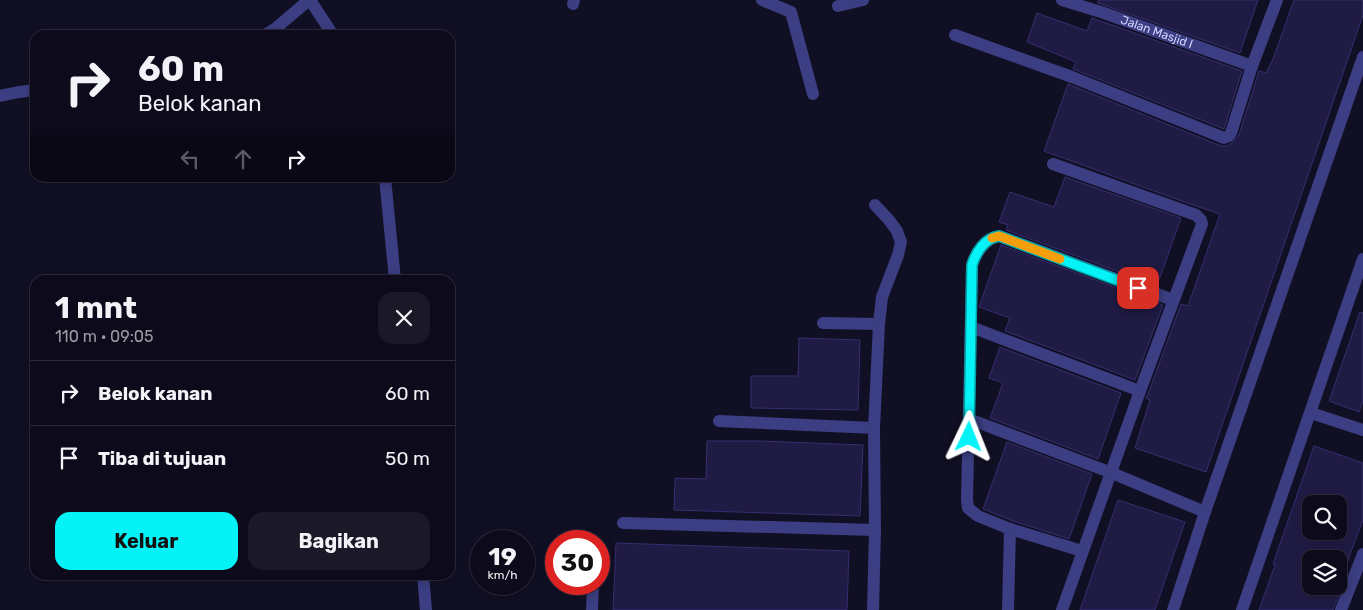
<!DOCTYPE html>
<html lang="id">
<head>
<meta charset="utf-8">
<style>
	:root { --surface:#0d0b1b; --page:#1b1928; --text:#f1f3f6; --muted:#9a9ba3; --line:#2d2b3a; --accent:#05f2f7 }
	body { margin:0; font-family:Rubik,sans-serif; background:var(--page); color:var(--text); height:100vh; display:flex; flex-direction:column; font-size:19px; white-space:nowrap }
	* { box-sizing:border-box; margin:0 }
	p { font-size:16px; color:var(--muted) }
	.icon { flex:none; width:28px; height:28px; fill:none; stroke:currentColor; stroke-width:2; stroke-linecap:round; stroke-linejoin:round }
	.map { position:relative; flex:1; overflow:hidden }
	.drawer { position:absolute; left:30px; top:275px; width:425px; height:305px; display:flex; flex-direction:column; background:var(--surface); border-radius:15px; box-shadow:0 2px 12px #0003,0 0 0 1px var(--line) }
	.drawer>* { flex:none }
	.banner { position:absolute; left:30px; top:30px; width:425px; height:152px; border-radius:15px; box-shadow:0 2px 12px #0003,0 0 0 1px var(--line); background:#0d0b1b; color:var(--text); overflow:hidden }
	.fabs { position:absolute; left:1302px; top:495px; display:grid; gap:10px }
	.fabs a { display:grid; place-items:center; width:45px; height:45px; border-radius:10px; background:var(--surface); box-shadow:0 2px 12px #0003,0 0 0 1px var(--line); font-size:25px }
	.speed { position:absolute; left:470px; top:530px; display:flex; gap:10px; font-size:25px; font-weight:700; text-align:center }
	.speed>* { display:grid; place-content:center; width:65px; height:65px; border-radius:50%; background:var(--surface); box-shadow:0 2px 12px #0003,0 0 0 1px var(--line); line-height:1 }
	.speed small { font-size:12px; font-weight:400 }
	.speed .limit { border:8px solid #d22; background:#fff; color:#111 }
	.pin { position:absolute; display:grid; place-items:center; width:42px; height:42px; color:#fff; margin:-21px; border-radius:10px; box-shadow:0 2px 8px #0006 }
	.me { position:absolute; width:55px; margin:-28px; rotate:2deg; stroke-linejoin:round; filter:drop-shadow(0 0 4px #0008) }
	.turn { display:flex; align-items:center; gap:18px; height:105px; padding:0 25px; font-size:22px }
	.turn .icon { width:65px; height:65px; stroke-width:2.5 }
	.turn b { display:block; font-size:35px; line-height:42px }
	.lanes { display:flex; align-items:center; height:48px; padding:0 25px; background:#0003; justify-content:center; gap:25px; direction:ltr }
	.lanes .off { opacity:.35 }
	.round { display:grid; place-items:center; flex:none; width:52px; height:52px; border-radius:15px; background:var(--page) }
	.head { display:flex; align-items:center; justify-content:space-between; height:85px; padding:0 25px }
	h1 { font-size:30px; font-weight:700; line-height:38px }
	.button { display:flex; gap:10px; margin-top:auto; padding:10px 25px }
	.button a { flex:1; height:58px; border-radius:15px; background:var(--accent); color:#111; font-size:20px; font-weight:700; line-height:58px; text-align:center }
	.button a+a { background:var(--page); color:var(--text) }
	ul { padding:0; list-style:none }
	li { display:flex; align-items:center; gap:15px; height:65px; padding:0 25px; border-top:1px solid var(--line) }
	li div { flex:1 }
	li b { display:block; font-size:19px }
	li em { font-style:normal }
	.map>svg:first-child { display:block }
	.building { fill:#201b44; stroke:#362e70; fill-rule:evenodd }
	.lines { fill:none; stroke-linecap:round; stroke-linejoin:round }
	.minor { stroke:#3b3e82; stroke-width:12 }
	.tertiary { stroke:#3b3e82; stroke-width:12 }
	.route-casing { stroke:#039da1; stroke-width:12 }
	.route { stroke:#05f2f7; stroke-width:9 }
	.slow { stroke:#f59e0b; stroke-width:9 }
	.labels { text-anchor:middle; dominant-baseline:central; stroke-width:5; stroke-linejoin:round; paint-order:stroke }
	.street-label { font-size:12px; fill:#d4d2fe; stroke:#110f24 }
</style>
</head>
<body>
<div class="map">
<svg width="1363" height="610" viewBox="0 0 1363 610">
	<rect width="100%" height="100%" fill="#110f24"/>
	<g class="building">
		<path d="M 1098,0 L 1258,0 L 1240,53 L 1098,3 Z"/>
		<path d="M 1294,0 L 1363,0 L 1363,15 L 1206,472 L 1135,448 L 1150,400 L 1146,398 L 1148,394 L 1181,304 L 1188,306 L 1220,214 L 1187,203 L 1044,151 L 1068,84 L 1221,146 L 1227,146 L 1232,143 L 1239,135 L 1259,71 L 1266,73 L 1273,59 Z"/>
		<path d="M 1037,13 L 1087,31 L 1092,18 L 1242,71 L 1224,129 L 1073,69 L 1076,62 L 1027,42 Z"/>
		<path d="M 1065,177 L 1181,218 L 1157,286 L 1006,230 L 1008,225 L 999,222 L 1010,192 L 1054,207 Z"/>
		<path d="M 1001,245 L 1163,305 L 1135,380 L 1005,331 L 1010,318 L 979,307 Z"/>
		<path d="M 1360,312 L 1363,313 L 1363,401 L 1359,412 L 1329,401 Z"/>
		<path d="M 799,338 L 860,340 L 858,410 L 751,408 L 751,376 L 798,376 Z"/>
		<path d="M 1000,347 L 1121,393 L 1098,459 L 990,418 L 1003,383 L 989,378 Z"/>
		<path d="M 707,441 L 761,441 L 863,445 L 860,516 L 674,510 L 675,478 L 706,479 Z"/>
		<path d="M 1007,442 L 1092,474 L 1069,539 L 1013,521 L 983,509 Z"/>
		<path d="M 1314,446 L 1363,463 L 1363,520 L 1349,557 L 1339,590 L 1340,591 L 1333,610 L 1259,610 L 1275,565 L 1273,564 ZM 1311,504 L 1339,504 L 1339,531 L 1311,531 ZM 1311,559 L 1339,559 L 1339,586 L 1311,586 Z"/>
		<path d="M 1118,500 L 1185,522 L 1176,548 L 1155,610 L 1080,610 Z"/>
		<path d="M 616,543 L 849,551 L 847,610 L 613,610 Z"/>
	</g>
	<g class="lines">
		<g class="minor">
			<path d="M 762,0 L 791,12 L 813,94"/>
			<path id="s1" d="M 1062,0 L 1104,13 L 1252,66"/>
			<path d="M 573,4 L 574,0"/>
			<path d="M 838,6 L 863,0"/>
			<path d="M 265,35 L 276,28 L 309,0"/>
			<path d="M 955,35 L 1072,77 L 1224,138 L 1229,136 L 1231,133 L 1252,66 L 1277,0"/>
			<path d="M 0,96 L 19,92 L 35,90"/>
			<path d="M 1053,164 L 1196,215 L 1201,220 L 1202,224 L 1140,391 L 1062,610"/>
			<path d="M 823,323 L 879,324"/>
			<path d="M 971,327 L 1140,391"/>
			<path d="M 1311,413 L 1363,430"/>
			<path d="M 969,419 L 1112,473 L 1205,512"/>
			<path d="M 719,421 L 874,428"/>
			<path d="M 623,523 L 875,530"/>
			<path d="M 1082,551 L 1010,529 L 978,516 L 968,508 L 967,500 L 972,265 C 976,252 985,239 999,236 L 1173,300"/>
			<path d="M 592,610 L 593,584"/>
			<path d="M 873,610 L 875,530 L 874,428 L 879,324 L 882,297 L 898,255 L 901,242 L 897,231 L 889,220 L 875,205"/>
			<path d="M 1008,610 L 1010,529"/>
			<path d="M 1173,610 L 1205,512 L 1363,57"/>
			<path d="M 1242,610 L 1363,259"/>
			<path d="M 1341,610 L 1363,554"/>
		</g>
		<g class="tertiary">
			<path d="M 310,0 L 333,35"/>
			<path d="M 385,178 L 395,280"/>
			<path d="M 423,575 L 426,610"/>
		</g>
	</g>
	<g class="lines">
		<defs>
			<path id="route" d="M 969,437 L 972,265 C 976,252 985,238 999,236 L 1138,288"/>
		</defs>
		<use href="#route" class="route-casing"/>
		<use href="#route" class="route"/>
		<path class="slow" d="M 992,238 L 999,236 L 1060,259"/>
	</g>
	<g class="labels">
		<g class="street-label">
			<text stroke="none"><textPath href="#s1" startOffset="100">Jalan Masjid I</textPath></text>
		</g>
	</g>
</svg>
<div class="fabs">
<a><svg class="icon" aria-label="search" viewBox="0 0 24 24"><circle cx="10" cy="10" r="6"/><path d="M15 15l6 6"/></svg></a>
<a><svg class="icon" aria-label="layers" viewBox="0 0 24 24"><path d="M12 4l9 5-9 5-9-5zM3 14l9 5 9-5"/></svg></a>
</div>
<div class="speed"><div>19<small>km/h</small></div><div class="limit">30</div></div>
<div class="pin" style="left:1138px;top:288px;background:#d93025"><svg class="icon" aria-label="arrive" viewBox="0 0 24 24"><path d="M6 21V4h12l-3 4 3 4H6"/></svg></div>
<svg class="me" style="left:969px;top:437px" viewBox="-20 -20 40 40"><path d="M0-17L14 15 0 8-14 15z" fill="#05f2f7" stroke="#fff" stroke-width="4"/></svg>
<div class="banner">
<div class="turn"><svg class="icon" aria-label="right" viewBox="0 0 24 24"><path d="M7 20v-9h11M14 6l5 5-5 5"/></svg><div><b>60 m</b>Belok kanan</div></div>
<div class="lanes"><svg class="icon off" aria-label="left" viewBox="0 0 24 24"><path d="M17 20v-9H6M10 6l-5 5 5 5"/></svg><svg class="icon off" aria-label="ahead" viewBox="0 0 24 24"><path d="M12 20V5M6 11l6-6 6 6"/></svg><svg class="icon" aria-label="right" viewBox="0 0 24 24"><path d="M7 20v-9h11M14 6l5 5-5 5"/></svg></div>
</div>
<section class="drawer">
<div class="head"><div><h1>1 mnt</h1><p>110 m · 09:05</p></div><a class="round"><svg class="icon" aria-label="close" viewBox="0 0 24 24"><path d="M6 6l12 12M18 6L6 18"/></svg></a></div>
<ul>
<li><svg class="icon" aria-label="right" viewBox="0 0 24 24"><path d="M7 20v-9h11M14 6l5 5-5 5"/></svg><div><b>Belok kanan</b></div><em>60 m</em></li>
<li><svg class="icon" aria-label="arrive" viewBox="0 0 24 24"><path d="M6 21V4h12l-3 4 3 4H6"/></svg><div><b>Tiba di tujuan</b></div><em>50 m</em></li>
</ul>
<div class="button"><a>Keluar</a><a>Bagikan</a></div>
</section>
</div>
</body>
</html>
